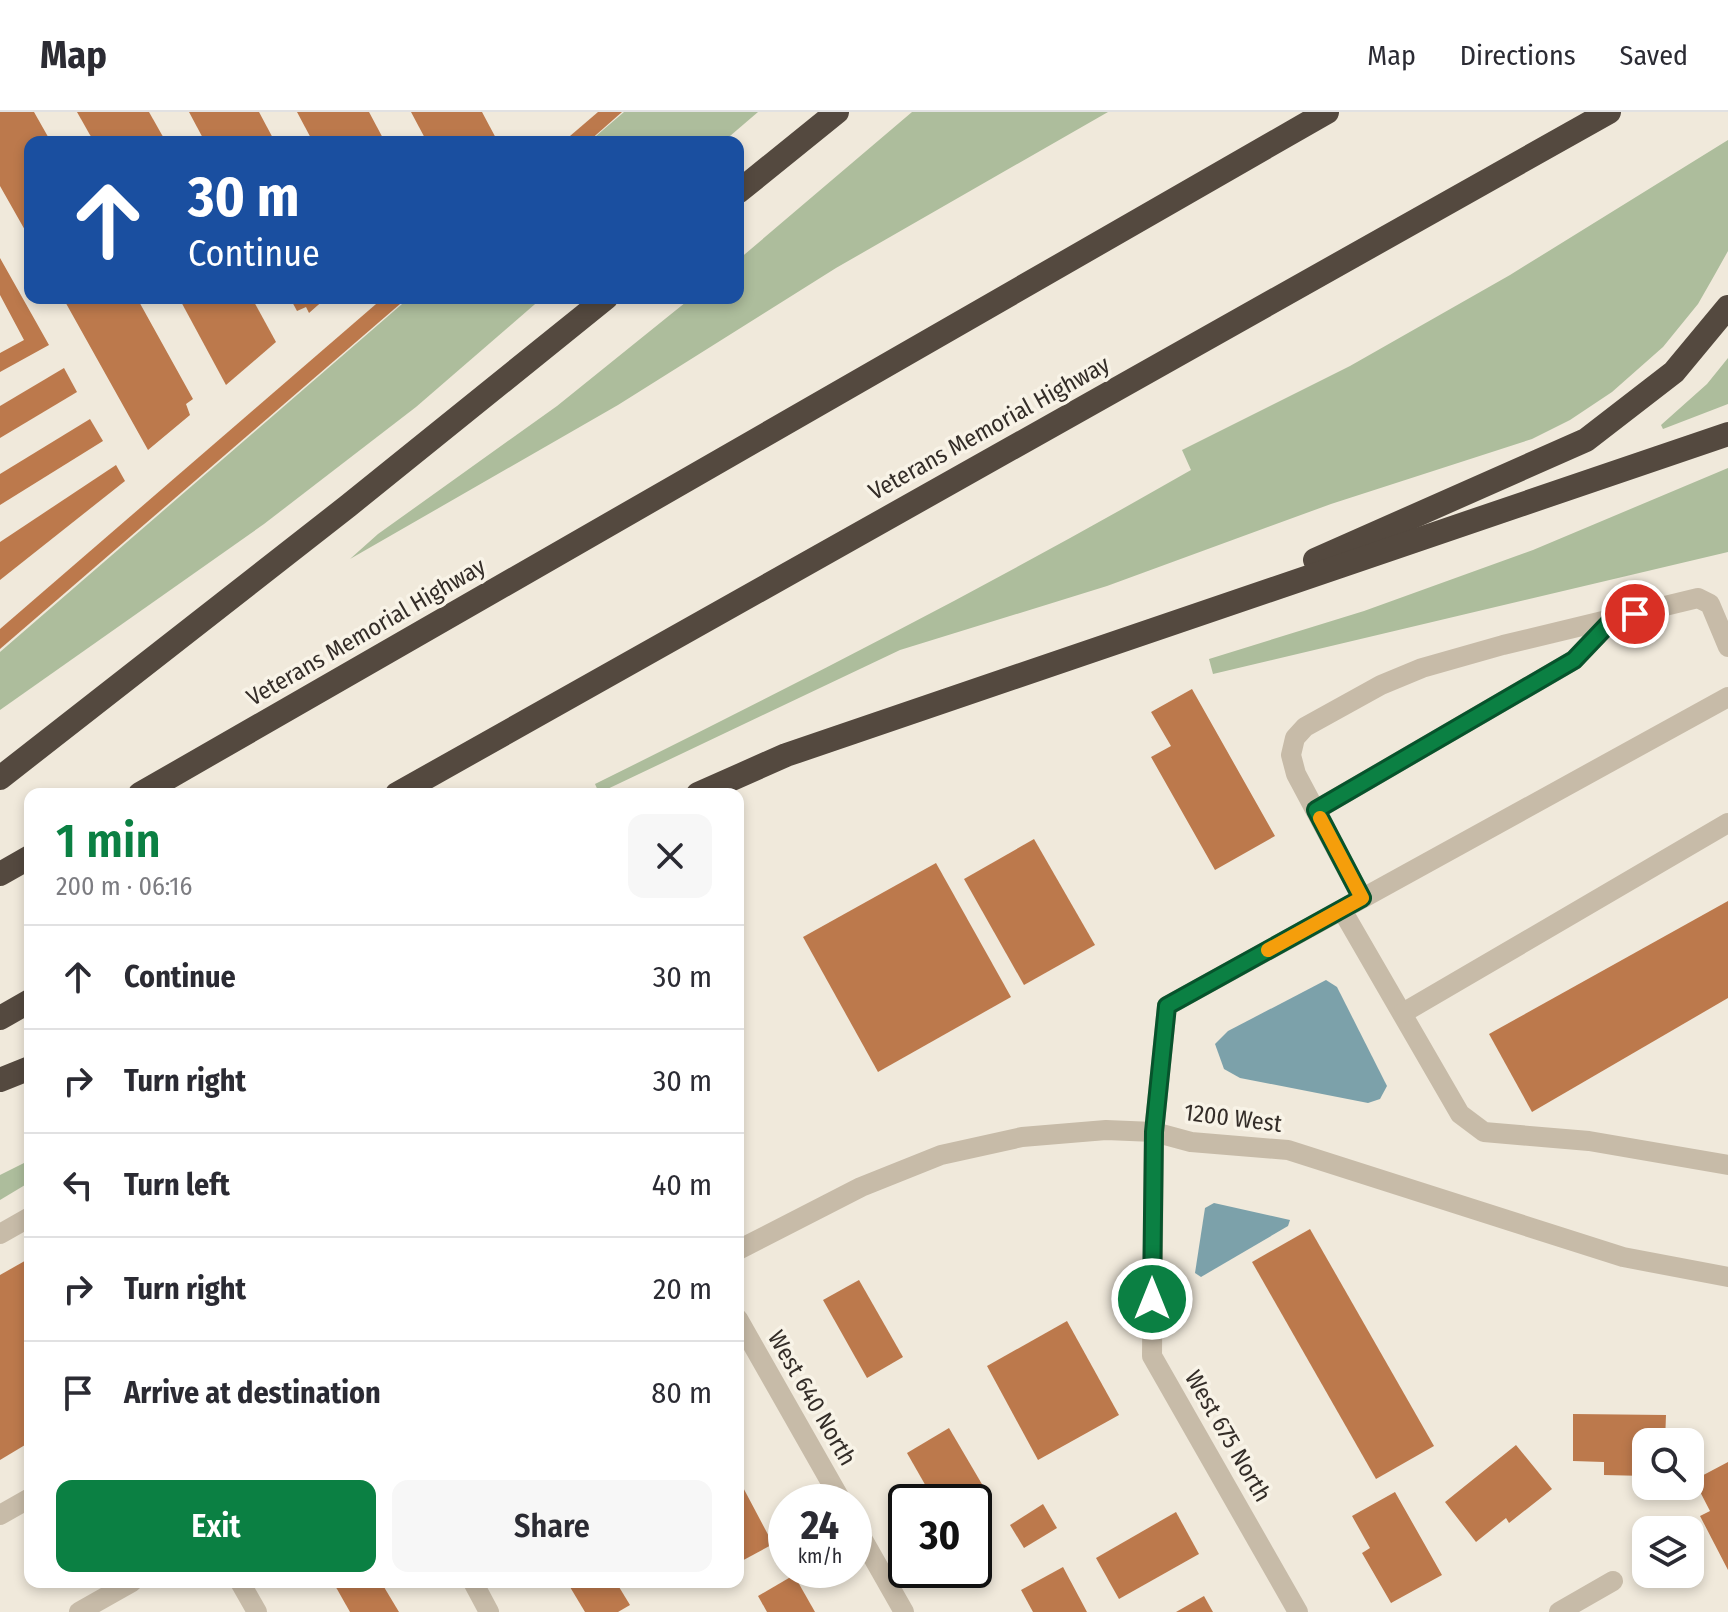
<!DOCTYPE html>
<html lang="en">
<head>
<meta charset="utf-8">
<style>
	:root { --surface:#fff; --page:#f7f7f7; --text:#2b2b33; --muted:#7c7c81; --line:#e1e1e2; --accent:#0b8043 }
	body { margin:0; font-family:"Fira Sans Condensed",sans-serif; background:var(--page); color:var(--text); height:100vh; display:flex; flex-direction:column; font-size:30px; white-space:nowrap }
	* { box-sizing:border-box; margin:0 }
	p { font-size:26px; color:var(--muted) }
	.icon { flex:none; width:44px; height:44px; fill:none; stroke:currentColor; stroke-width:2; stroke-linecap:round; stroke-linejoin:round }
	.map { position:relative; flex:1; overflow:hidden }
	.sheet { position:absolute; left:24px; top:676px; width:720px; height:800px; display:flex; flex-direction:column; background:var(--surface); border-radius:16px; box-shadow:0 4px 12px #0003 }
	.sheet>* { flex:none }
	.banner { position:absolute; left:24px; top:24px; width:720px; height:168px; border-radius:16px; box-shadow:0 4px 12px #0003; background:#1a4fa0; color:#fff; overflow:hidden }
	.buttons { position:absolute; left:1632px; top:1316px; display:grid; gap:16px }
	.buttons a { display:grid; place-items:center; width:72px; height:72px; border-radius:16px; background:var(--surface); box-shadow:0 4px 12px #0003; font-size:40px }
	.speed { position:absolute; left:768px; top:1372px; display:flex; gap:16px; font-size:40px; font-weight:700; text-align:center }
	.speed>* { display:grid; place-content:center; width:104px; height:104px; border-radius:50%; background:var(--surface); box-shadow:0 4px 12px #0003; line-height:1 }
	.speed small { font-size:20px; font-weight:400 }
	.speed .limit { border:4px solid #111; border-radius:12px; background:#fff; color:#111 }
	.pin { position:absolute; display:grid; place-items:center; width:68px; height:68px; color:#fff; margin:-34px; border:4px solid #fff; border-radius:50%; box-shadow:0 2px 8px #0007 }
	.me { position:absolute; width:88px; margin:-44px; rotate:0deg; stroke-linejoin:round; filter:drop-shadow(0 0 6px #0008) }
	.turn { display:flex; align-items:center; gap:28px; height:168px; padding:0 32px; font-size:36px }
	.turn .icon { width:104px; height:104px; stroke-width:2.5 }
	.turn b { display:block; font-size:56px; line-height:68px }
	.round { display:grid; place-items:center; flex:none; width:84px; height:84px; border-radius:16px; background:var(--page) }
	.overview { display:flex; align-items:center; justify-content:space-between; height:136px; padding:0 32px }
	h1 { font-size:48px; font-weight:600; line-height:60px; color:var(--accent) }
	.primary-button { display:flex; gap:16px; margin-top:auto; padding:16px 32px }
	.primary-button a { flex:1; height:92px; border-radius:16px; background:var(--accent); color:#fff; font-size:32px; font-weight:600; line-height:92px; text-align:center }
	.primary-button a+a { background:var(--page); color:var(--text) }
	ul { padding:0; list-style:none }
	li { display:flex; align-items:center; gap:24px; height:104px; padding:0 32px; border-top:2px solid var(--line) }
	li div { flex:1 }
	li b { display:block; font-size:30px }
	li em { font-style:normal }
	header { display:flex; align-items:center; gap:48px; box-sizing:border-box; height:112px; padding:0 40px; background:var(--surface); border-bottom:2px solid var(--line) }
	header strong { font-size:38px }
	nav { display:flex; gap:44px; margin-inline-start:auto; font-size:28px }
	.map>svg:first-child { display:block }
	.green { fill:#adbd9c }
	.water { fill:#7ca1aa }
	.building { fill:#bc794c }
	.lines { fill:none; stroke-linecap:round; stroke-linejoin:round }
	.minor { stroke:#c7bba8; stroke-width:20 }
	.highway { stroke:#54493f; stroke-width:24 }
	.route-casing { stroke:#07532c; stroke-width:20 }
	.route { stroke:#0b8043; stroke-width:14 }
	.slow { stroke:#f59e0b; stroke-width:14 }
	.labels { text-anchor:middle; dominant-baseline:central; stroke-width:7; stroke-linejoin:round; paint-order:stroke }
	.street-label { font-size:24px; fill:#342d28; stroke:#f8f3e7 }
</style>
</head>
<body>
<header>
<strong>Map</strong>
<nav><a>Map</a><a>Directions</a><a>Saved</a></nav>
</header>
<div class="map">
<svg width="1728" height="1500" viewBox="0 0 1728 1500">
	<rect width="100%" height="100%" fill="#f0e9db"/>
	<g class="green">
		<path d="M 624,0 L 758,0 L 723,30 L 589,30 Z"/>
		<path d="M 912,0 L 1108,0 L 836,156 L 618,293 L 350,447 L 378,422 L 557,294 L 691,186 L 738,186 L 738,148 Z"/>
		<path d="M 1728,28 L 1728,139 L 1714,164 L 1698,192 L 1663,235 L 1612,280 L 1570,308 L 1532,327 L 1331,392 L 1107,474 L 900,538 L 599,681 L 595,672 C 797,572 996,470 1191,358 L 1182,338 L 1350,254 L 1510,163 Z"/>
		<path d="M 409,186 L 542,186 L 416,295 L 264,412 L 0,598 L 0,540 Z"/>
		<path d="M 1728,246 L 1728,292 L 1663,317 L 1661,313 L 1707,272 Z"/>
		<path d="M 1728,356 L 1728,440 L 1213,562 L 1209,547 L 1364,499 L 1533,438 Z"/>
		<path d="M 30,1048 L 30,1070 L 0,1088 L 0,1063 Z"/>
	</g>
	<g class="water">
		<path d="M 1326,868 L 1337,875 L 1387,974 L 1380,987 L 1368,991 L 1240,966 L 1224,957 L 1215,932 L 1228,919 Z"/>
		<path d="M 1214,1091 L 1290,1108 L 1288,1114 L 1201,1165 L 1195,1161 L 1205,1096 Z"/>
	</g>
	<g class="building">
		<path d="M 0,0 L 34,0 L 51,30 L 30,30 L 30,127 L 0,74 Z"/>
		<path d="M 77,0 L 149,0 L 166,30 L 94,30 Z"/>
		<path d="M 189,0 L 259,0 L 275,30 L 205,30 Z"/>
		<path d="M 297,0 L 369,0 L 385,30 L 313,30 Z"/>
		<path d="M 411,0 L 482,0 L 498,30 L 427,30 Z"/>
		<path d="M 598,0 L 622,0 L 588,30 L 563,30 Z"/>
		<path d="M 0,146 L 49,233 L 0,260 L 0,241 L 24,228 L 0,183 Z"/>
		<path d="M 63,186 L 137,186 L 193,287 L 186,292 L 190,303 L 148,338 Z"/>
		<path d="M 179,186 L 252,186 L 276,230 L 226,273 Z"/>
		<path d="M 290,186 L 326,186 L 309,201 L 306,195 L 297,199 Z"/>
		<path d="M 383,186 L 407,186 L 0,537 L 0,517 Z"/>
		<path d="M 64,256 L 77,280 L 0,326 L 0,294 Z"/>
		<path d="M 90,307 L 103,329 L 0,393 L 0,362 Z"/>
		<path d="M 116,353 L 125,369 L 0,468 L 0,430 Z"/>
		<path d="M 1192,577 L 1275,724 L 1215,758 L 1151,645 L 1171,634 L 1151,600 Z"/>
		<path d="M 1034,727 L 1095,833 L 1024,873 L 964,767 Z"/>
		<path d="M 936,751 L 1011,885 L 878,960 L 803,825 Z"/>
		<path d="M 1728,789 L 1728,886 L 1532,1000 L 1489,922 Z"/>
		<path d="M 1310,1117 L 1434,1334 L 1376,1367 L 1252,1150 Z"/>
		<path d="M 30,1146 L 30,1330 L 0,1348 L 0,1163 Z"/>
		<path d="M 859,1168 L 903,1245 L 867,1266 L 823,1188 Z"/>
		<path d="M 1067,1209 L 1119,1303 L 1038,1348 L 987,1254 Z"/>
		<path d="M 1573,1302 L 1666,1303 L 1665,1330 L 1646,1330 L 1646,1364 L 1604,1363 L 1604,1350 L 1573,1349 Z"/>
		<path d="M 949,1316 L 986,1379 L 967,1390 L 935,1390 L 907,1341 Z"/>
		<path d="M 1516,1333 L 1552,1377 L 1509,1411 L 1506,1406 L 1476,1430 L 1445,1390 Z"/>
		<path d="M 1728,1350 L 1728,1458 L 1700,1404 L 1710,1399 L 1694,1368 Z"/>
		<path d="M 738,1366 L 773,1432 L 738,1451 Z"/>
		<path d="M 1395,1380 L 1442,1463 L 1391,1491 L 1362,1441 L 1370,1436 L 1352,1404 Z"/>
		<path d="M 1043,1392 L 1057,1416 L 1024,1436 L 1010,1413 Z"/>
		<path d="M 1176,1400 L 1199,1442 L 1119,1487 L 1096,1446 Z"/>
		<path d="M 1063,1455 L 1087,1500 L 1033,1500 L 1021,1478 Z"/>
		<path d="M 794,1463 L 815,1500 L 767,1500 L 758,1484 Z"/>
		<path d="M 333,1470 L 381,1470 L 399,1500 L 350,1500 Z"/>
		<path d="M 567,1470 L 616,1470 L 630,1493 L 618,1500 L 585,1500 Z"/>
		<path d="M 1204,1484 L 1213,1500 L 1176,1500 Z"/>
	</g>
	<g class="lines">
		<g class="minor">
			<path d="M 1316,698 L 1574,548 L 1613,507"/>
			<path d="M 1362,786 L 1296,662 L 1291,643 L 1295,626 L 1305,615 L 1381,573 L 1422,556 L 1503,533 L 1698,486 L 1710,492 L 1728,535"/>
			<path d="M 1342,798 L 1460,1002 L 1484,1020 L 1589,1029 L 1728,1053"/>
			<path d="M 1403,901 L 1728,711"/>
			<path d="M 0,1122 L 30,1105"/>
			<path d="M 738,1138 L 861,1075 L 941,1043 L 1022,1025 L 1106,1018 L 1154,1020 L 1191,1030 L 1288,1038 L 1623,1145 L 1728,1165"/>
			<path d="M 738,1207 L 842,1390"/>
			<path d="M 0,1403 L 30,1386"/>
			<path d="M 854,1412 L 904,1500"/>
			<path d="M 240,1470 L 257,1500"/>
			<path d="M 473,1470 L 489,1500"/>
			<path d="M 79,1500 L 132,1470"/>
			<path d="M 1298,1500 L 1152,1244 L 1154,1020 L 1167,894 L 1728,585"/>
			<path d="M 1559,1500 L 1613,1469"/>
		</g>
		<g class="highway">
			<path d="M 738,80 L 837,0"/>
			<path d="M 1315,448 L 1586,328 L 1674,260 L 1728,195"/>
			<path d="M 0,666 L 348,394 L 606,186"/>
			<path d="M 140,682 L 1327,0"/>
			<path d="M 397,682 L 1609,0"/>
			<path d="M 698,682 L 786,643 L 1728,322"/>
			<path d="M 0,762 L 30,745"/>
			<path d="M 0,906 L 30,889"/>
			<path d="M 0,968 L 30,956"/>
		</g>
	</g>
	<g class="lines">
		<defs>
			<path id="route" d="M 1152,1187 L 1154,1020 L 1167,894 L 1362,786 L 1316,698 L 1574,548 L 1613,507 L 1635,502"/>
		</defs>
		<use href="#route" class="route-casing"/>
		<use href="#route" class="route"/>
		<path class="slow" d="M 1268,838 L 1362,786 L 1320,706"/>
	</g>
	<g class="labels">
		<g class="street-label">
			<text transform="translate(989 316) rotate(-29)">Veterans Memorial Highway</text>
			<text transform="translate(366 520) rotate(-30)">Veterans Memorial Highway</text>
			<text transform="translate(1233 1006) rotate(7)">1200 West</text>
			<text transform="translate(812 1286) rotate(60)">West 640 North</text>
			<text transform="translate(1228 1324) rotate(60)">West 675 North</text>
		</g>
	</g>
</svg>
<div class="buttons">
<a><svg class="icon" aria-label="search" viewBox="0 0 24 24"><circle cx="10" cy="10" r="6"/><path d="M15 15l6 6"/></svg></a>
<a><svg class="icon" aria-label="layers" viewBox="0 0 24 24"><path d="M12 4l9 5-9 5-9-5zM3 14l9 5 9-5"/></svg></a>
</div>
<div class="speed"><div>24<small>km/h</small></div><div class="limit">30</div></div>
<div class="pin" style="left:1635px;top:502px;background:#d93025"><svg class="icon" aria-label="arrive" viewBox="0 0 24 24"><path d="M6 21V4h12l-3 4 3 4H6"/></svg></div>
<svg class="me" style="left:1152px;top:1187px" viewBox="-20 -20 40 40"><circle r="17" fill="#0b8043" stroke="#fff" stroke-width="3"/><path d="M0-11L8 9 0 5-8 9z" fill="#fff"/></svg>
<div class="banner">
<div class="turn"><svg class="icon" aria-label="ahead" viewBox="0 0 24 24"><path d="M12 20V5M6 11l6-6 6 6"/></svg><div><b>30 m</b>Continue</div></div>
</div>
<section class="sheet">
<div class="overview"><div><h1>1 min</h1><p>200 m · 06:16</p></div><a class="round"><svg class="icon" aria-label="close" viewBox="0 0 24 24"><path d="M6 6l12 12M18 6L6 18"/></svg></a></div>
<ul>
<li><svg class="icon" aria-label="ahead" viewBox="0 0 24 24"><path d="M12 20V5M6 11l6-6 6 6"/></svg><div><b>Continue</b></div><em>30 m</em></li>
<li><svg class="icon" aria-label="right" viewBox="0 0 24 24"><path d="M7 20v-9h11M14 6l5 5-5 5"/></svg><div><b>Turn right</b></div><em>30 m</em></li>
<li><svg class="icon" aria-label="left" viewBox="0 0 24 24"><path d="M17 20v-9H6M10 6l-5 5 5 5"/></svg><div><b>Turn left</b></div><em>40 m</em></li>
<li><svg class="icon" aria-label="right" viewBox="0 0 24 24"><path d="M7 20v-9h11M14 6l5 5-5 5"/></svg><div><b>Turn right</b></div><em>20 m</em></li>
<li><svg class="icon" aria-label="arrive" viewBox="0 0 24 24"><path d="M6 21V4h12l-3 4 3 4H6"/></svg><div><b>Arrive at destination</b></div><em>80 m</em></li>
</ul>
<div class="primary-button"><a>Exit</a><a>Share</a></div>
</section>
</div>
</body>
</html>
